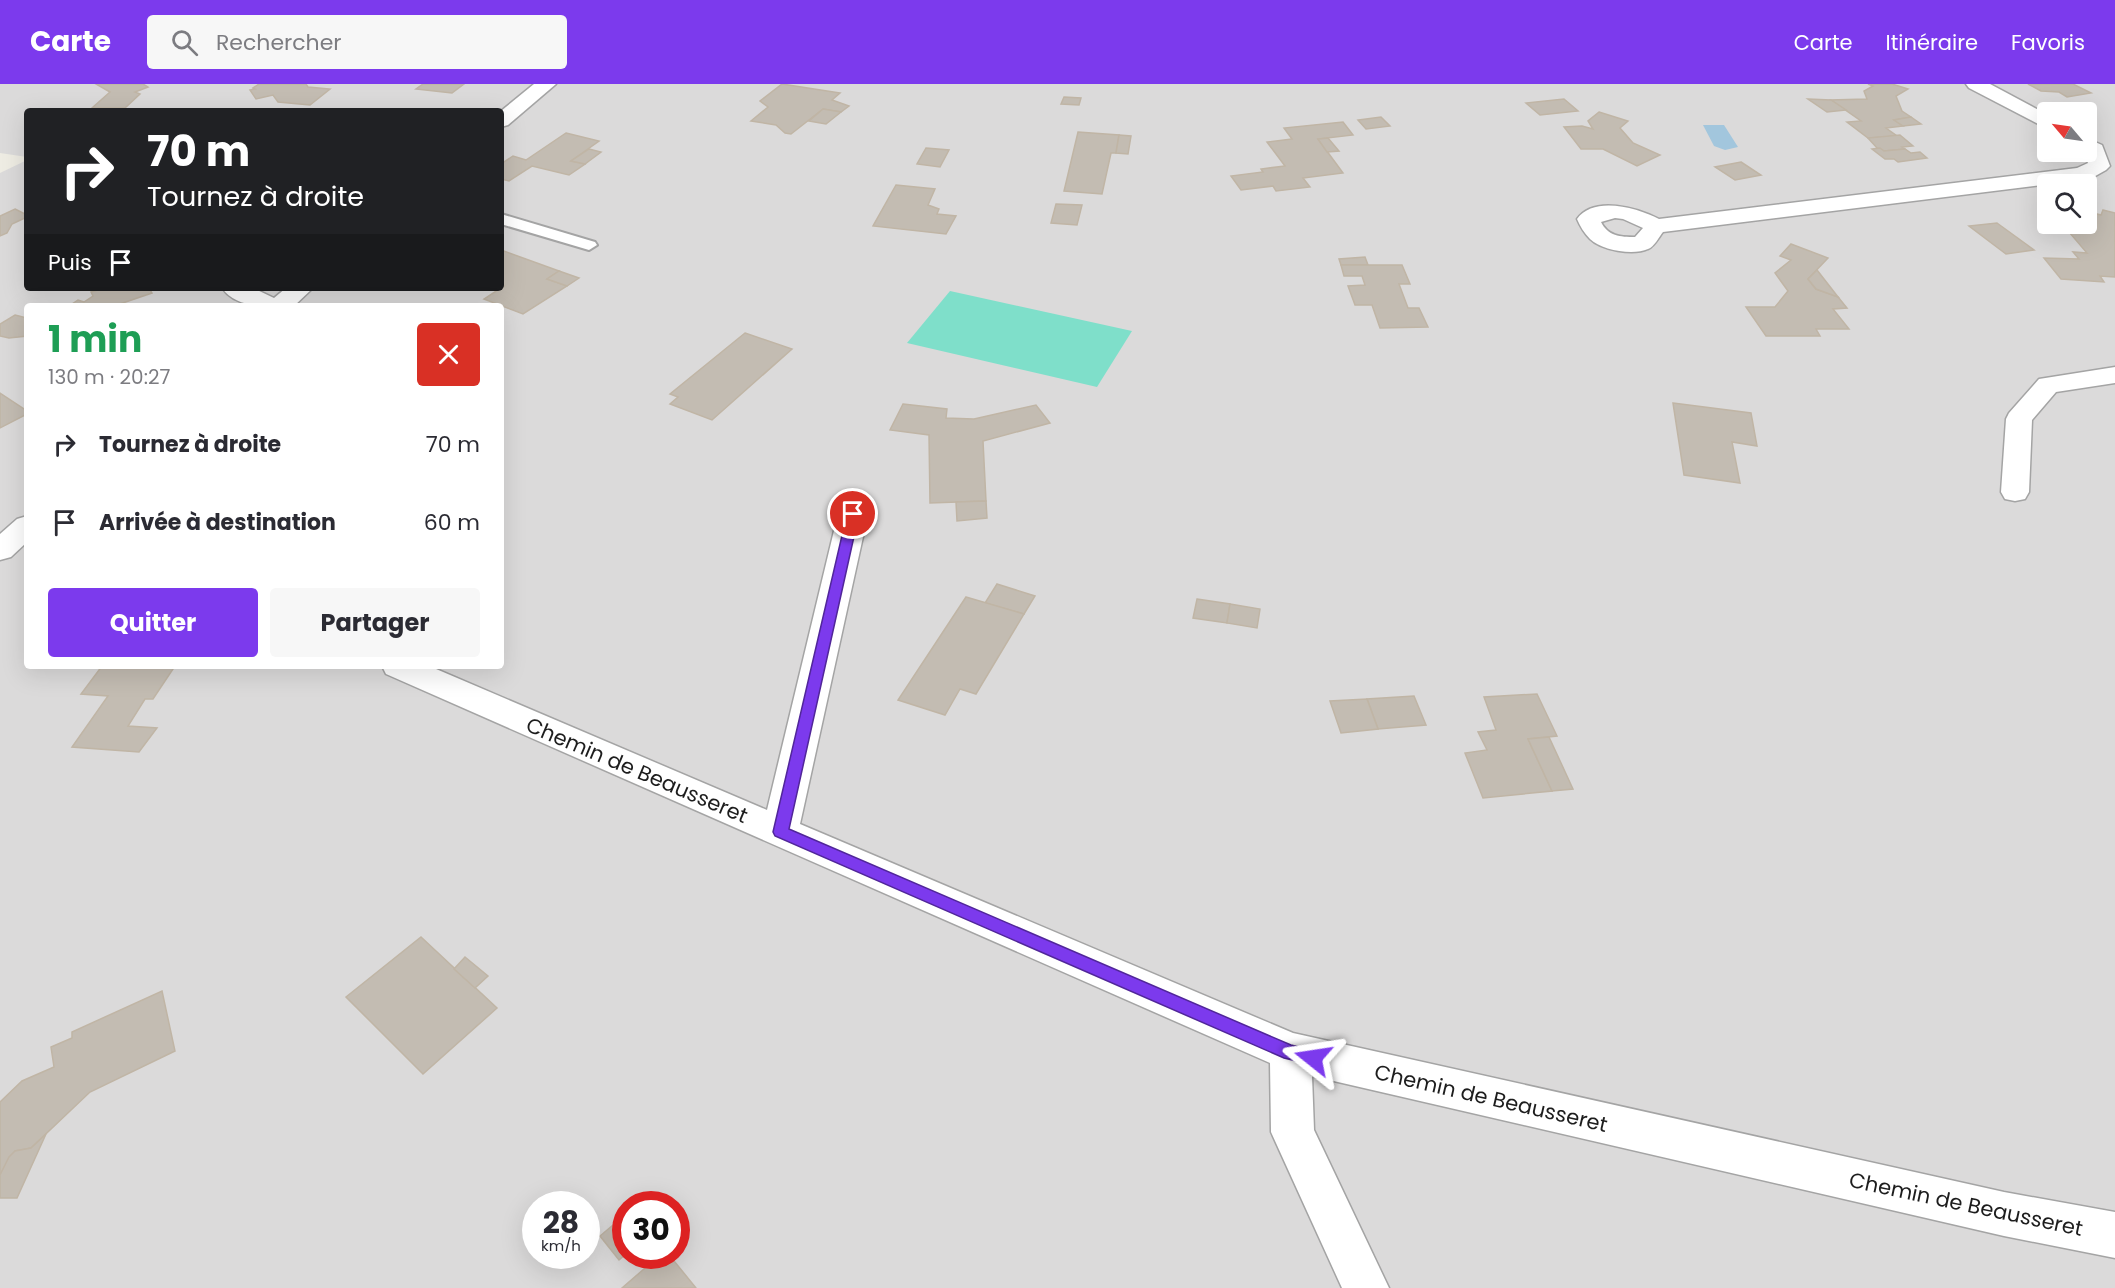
<!DOCTYPE html>
<html lang="fr">
<head>
<meta charset="utf-8">
<style>
	:root { --surface:#fff; --page:#f7f7f7; --text:#2b2b33; --muted:#7c7c81; --accent:#7c3aed }
	body { margin:0; font-family:Poppins,sans-serif; background:var(--page); color:var(--text); height:100vh; display:flex; flex-direction:column; font-size:22px; white-space:nowrap }
	* { box-sizing:border-box; margin:0 }
	p { font-size:20px; color:var(--muted) }
	.icon { flex:none; width:33px; height:33px; fill:none; stroke:currentColor; stroke-width:2; stroke-linecap:round; stroke-linejoin:round }
	.map { position:relative; flex:1; overflow:hidden }
	.details { position:absolute; left:24px; top:219px; width:480px; height:366px; display:flex; flex-direction:column; background:var(--surface); border-radius:6px; box-shadow:0 6px 24px #0002 }
	.details>* { flex:none }
	.top-card { position:absolute; left:24px; top:24px; width:480px; height:183px; border-radius:6px; box-shadow:0 6px 24px #0002; background:#202124; color:#fff; overflow:hidden }
	.needle { width:39px; rotate:299deg }
	.fabs { position:absolute; left:2037px; top:18px; display:grid; gap:12px }
	.fabs a { display:grid; place-items:center; width:60px; height:60px; border-radius:6px; background:var(--surface); box-shadow:0 6px 24px #0002; font-size:30px }
	.speed { position:absolute; left:522px; top:1107px; display:flex; gap:12px; font-size:30px; font-weight:700; text-align:center }
	.speed>* { display:grid; place-content:center; width:78px; height:78px; border-radius:50%; background:var(--surface); box-shadow:0 6px 24px #0002; line-height:1 }
	.speed small { font-size:15px; font-weight:400 }
	.speed .limit { border:9px solid #d22; background:#fff; color:#111 }
	.pin { position:absolute; display:grid; place-items:center; width:51px; height:51px; color:#fff; margin:-26px; border:3px solid #fff; border-radius:50%; box-shadow:0 2px 6px #0007 }
	.me { position:absolute; width:66px; margin:-33px; rotate:285deg; stroke-linejoin:round; filter:drop-shadow(0 0 4px #0008) }
	.turn { display:flex; align-items:center; gap:21px; height:126px; padding:0 24px; font-size:27px }
	.turn .icon { width:78px; height:78px; stroke-width:2.5 }
	.turn b { display:block; font-size:42px; line-height:51px }
	.then { display:flex; align-items:center; height:57px; padding:0 24px; background:#0003; gap:12px; font-size:22px }
	.round { display:grid; place-items:center; flex:none; width:63px; height:63px; border-radius:6px; background:var(--page) }
	.headline { display:flex; align-items:center; justify-content:space-between; height:102px; padding:0 24px }
	h1 { font-size:36px; font-weight:700; line-height:45px; color:#1e9e55 }
	.cta { display:flex; gap:12px; margin-top:auto; padding:12px 24px }
	.cta a { flex:1; height:69px; border-radius:6px; background:var(--accent); color:#fff; font-size:24px; font-weight:700; line-height:69px; text-align:center }
	.cta a+a { background:var(--page); color:var(--text) }
	ul { padding:0; list-style:none }
	li { display:flex; align-items:center; gap:18px; height:78px; padding:0 24px }
	li div { flex:1 }
	li b { display:block; font-size:22px }
	li em { font-style:normal }
	header { display:flex; align-items:center; gap:36px; box-sizing:border-box; height:84px; padding:0 30px; background:var(--accent); color:#fff }
	header strong { font-size:28px }
	nav { display:flex; gap:33px; margin-inline-start:auto; font-size:21px }
	.search { width:420px; height:54px; background:var(--page); display:flex; align-items:center; gap:15px; box-sizing:border-box; padding:0 21px; border-radius:6px; color:var(--muted); font-size:22px }
	.map>svg:first-child { display:block }
	.residential { fill:#dbdada; fill-rule:evenodd }
	.pitch { fill:#7fdfca }
	.water { fill:#a2c6dd }
	.building { fill:#c3bcb2; stroke:#c0b5a5; stroke-width:1.5 }
	.lines { fill:none; stroke-linecap:round; stroke-linejoin:round }
	.lane-casing { stroke:#a4a4a4; stroke-width:4 }
	.street-casing { stroke:#a4a4a4; stroke-width:3 }
	.lane { fill:#fff; fill-rule:evenodd }
	.street { fill:#fff; fill-rule:evenodd }
	.route { fill:#7c3aed; stroke:#51269a; stroke-width:1.5 }
	.labels { text-anchor:middle; dominant-baseline:central; stroke-width:4.5; stroke-linejoin:round; paint-order:stroke }
	.near-street-label { font-size:21px; fill:#1d1d1d; stroke:#fff }
</style>
</head>
<body>
<header>
<strong>Carte</strong>
<div class="search"><svg class="icon" aria-label="search" viewBox="0 0 24 24"><circle cx="10" cy="10" r="6"/><path d="M15 15l6 6"/></svg>Rechercher</div>
<nav><a>Carte</a><a>Itinéraire</a><a>Favoris</a></nav>
</header>
<div class="map">
<svg width="2115" height="1204" viewBox="0 0 2115 1204">
	<rect width="100%" height="100%" fill="#eeece3"/>
	<path class="residential" d="M 0,0 L 2115,0 L 2115,1204 L 0,1204 L 0,89 L 27,76 L 27,204 L 501,204 L 501,27 L 27,27 L 27,73 L 0,69 ZM 2048,28 L 2086,28 L 2086,68 L 2048,68 ZM 2048,100 L 2086,100 L 2086,140 L 2048,140 ZM 27,222 L 501,222 L 501,582 L 27,582 ZM 536,1120 L 586,1120 L 586,1172 L 536,1172 ZM 626,1120 L 676,1120 L 676,1172 L 626,1172 Z"/>
	<path class="pitch" d="M 950,207 L 1132,247 L 1097,303 L 907,259 Z"/>
	<path class="water" d="M 1703,41 L 1724,41 L 1738,63 L 1725,66 L 1714,62 Z"/>
	<g class="building">
		<path d="M 96,0 L 143,0 L 148,3 L 135,8 L 140,10 L 125,24 L 92,24 L 110,8 Z"/>
		<path d="M 259,0 L 306,0 L 308,3 L 330,5 L 310,21 L 278,18 L 273,11 L 256,15 L 250,6 L 255,5 L 253,4 Z"/>
		<path d="M 423,0 L 464,0 L 452,9 L 416,5 Z"/>
		<path d="M 782,0 L 840,9 L 832,16 L 849,22 L 841,28 L 823,25 L 791,50 L 785,49 L 776,41 L 751,37 L 768,23 L 760,17 Z"/>
		<path d="M 1868,0 L 1892,0 L 1908,5 L 1896,12 L 1902,27 L 1911,33 L 1894,36 L 1903,42 L 1886,44 L 1897,52 L 1868,54 L 1847,38 L 1861,37 L 1831,16 L 1867,15 L 1864,7 L 1873,2 Z"/>
		<path d="M 2028,0 L 2073,0 L 2091,9 L 2067,13 L 2059,8 L 2041,7 Z"/>
		<path d="M 1064,13 L 1081,14 L 1079,21 L 1061,20 Z"/>
		<path d="M 1564,15 L 1578,27 L 1540,31 L 1526,19 Z"/>
		<path d="M 1808,15 L 1831,16 L 1846,26 L 1827,28 Z"/>
		<path d="M 823,25 L 841,28 L 826,40 L 809,37 Z"/>
		<path d="M 1599,28 L 1628,37 L 1620,44 L 1633,59 L 1660,71 L 1637,82 L 1603,65 L 1581,65 L 1564,43 L 1582,42 L 1593,45 L 1588,37 Z"/>
		<path d="M 1381,33 L 1390,42 L 1366,45 L 1358,36 Z"/>
		<path d="M 1911,33 L 1921,40 L 1903,42 L 1894,36 Z"/>
		<path d="M 1343,38 L 1353,51 L 1318,55 L 1343,89 L 1303,94 L 1310,103 L 1276,107 L 1273,102 L 1241,106 L 1231,92 L 1263,88 L 1261,85 L 1285,82 L 1267,58 L 1292,55 L 1284,44 Z"/>
		<path d="M 1078,48 L 1119,51 L 1116,69 L 1111,69 L 1102,110 L 1064,107 Z"/>
		<path d="M 566,49 L 599,57 L 571,77 L 585,80 L 569,91 L 532,82 L 509,97 L 501,95 L 501,80 L 513,72 L 526,76 Z"/>
		<path d="M 1119,51 L 1131,52 L 1128,70 L 1116,69 Z"/>
		<path d="M 1900,51 L 1913,62 L 1902,63 L 1905,65 L 1884,67 L 1877,64 L 1868,54 Z"/>
		<path d="M 1328,54 L 1339,67 L 1327,68 L 1318,55 Z"/>
		<path d="M 926,64 L 949,66 L 940,83 L 917,80 Z"/>
		<path d="M 1880,64 L 1884,67 L 1905,65 L 1911,69 L 1920,68 L 1927,74 L 1898,78 L 1894,75 L 1885,75 L 1872,65 Z"/>
		<path d="M 589,65 L 601,68 L 585,80 L 571,77 Z"/>
		<path d="M 1741,78 L 1761,91 L 1735,96 L 1715,83 Z"/>
		<path d="M 896,101 L 935,105 L 928,121 L 939,125 L 937,130 L 956,132 L 946,150 L 873,142 Z"/>
		<path d="M 1056,120 L 1082,121 L 1077,141 L 1051,139 Z"/>
		<path d="M 15,125 L 27,131 L 27,133 L 12,140 L 7,149 L 0,152 L 0,132 Z"/>
		<path d="M 2103,126 L 2115,129 L 2115,193 L 2100,192 L 2104,198 L 2061,195 L 2044,174 L 2079,175 L 2073,168 L 2087,169 L 2069,148 L 2074,140 L 2086,140 L 2089,128 L 2101,131 Z"/>
		<path d="M 1997,139 L 2034,166 L 2006,170 L 1969,142 Z"/>
		<path d="M 1791,160 L 1828,174 L 1808,195 L 1816,205 L 1838,213 L 1847,224 L 1833,225 L 1849,245 L 1816,245 L 1820,252 L 1766,252 L 1746,223 L 1775,223 L 1788,207 L 1775,189 L 1791,176 L 1780,172 Z"/>
		<path d="M 501,166 L 559,187 L 547,195 L 567,202 L 523,230 L 484,215 L 504,202 L 501,201 Z"/>
		<path d="M 1365,173 L 1368,181 L 1341,181 L 1339,175 Z"/>
		<path d="M 1341,181 L 1402,181 L 1410,200 L 1399,200 L 1408,224 L 1419,224 L 1428,243 L 1380,244 L 1372,221 L 1355,221 L 1348,202 L 1365,201 L 1362,192 L 1344,192 Z"/>
		<path d="M 1817,186 L 1838,213 L 1816,205 L 1808,195 Z"/>
		<path d="M 559,187 L 579,194 L 567,202 L 547,195 Z"/>
		<path d="M 104,204 L 149,204 L 152,209 L 114,222 L 69,222 L 78,216 L 84,218 L 93,212 L 91,208 Z"/>
		<path d="M 15,231 L 27,234 L 27,252 L 9,254 L 0,252 L 0,240 Z"/>
		<path d="M 745,249 L 792,265 L 712,336 L 670,320 L 678,313 L 670,310 Z"/>
		<path d="M 0,309 L 27,327 L 27,330 L 0,344 Z"/>
		<path d="M 1673,319 L 1751,329 L 1757,362 L 1732,358 L 1740,399 L 1684,391 Z"/>
		<path d="M 903,320 L 947,325 L 946,334 L 974,335 L 1036,321 L 1050,339 L 983,357 L 986,417 L 930,419 L 929,351 L 890,346 Z"/>
		<path d="M 986,417 L 987,434 L 957,437 L 956,418 Z"/>
		<path d="M 997,500 L 1035,512 L 1024,530 L 985,519 Z"/>
		<path d="M 966,513 L 1024,530 L 976,610 L 960,605 L 945,631 L 898,616 Z"/>
		<path d="M 1197,515 L 1230,520 L 1227,539 L 1193,534 Z"/>
		<path d="M 1230,520 L 1260,525 L 1257,544 L 1227,539 Z"/>
		<path d="M 102,582 L 175,582 L 153,615 L 145,615 L 128,642 L 157,644 L 139,668 L 72,663 L 108,612 L 81,610 Z"/>
		<path d="M 1537,610 L 1557,652 L 1528,655 L 1552,707 L 1483,714 L 1465,669 L 1487,666 L 1478,648 L 1496,646 L 1484,613 Z"/>
		<path d="M 1414,612 L 1426,641 L 1378,645 L 1367,615 Z"/>
		<path d="M 1367,615 L 1378,645 L 1341,649 L 1330,617 Z"/>
		<path d="M 1549,653 L 1573,705 L 1552,707 L 1528,655 Z"/>
		<path d="M 421,853 L 497,924 L 423,990 L 346,913 Z"/>
		<path d="M 465,873 L 488,892 L 475,904 L 454,885 Z"/>
		<path d="M 162,907 L 175,967 L 90,1008 L 31,1064 L 15,1067 L 0,1091 L 0,1018 L 22,997 L 54,983 L 51,963 L 72,954 L 72,948 Z"/>
		<path d="M 46,1050 L 17,1114 L 0,1114 L 0,1091 L 9,1073 L 15,1067 L 31,1064 Z"/>
		<path d="M 626,1130 L 626,1170 L 619,1176 L 600,1152 Z"/>
		<path d="M 659,1172 L 670,1172 L 696,1204 L 622,1204 Z"/>
	</g>
	<g class="lines">
		<defs>
			<path id="lane" d="M 501,130 L 595,158 L 597,161 L 589,166 L 501,140 Z"/>
			<g id="street">
				<path d="M 534,0 L 556,0 L 508,41 L 501,43 L 501,27 Z"/>
				<path d="M 1966,0 L 1990,0 L 2048,31 L 2048,45 L 1969,4 Z"/>
				<path d="M 2086,54 L 2102,61 L 2110,82 L 2106,86 L 2090,95 L 1663,148 C 1659,153 1654,163 1648,165 C 1633,172 1601,166 1590,155 C 1584,149 1580,142 1577,135 C 1594,111 1638,124 1659,135 L 2077,84 L 2088,79 L 2084,68 L 2086,68 ZM 1615,134 L 1623,135 L 1643,144 L 1635,153 C 1620,153 1608,152 1601,138 Z"/>
				<path d="M 222,204 L 253,204 L 274,214 L 286,204 L 313,204 L 294,222 C 270,222 237,226 222,204 Z"/>
				<path d="M 2115,283 L 2115,299 L 2056,308 L 2032,336 L 2029,408 L 2025,415 L 2015,417 L 2005,415 L 2001,408 L 2006,335 L 2009,329 L 2039,295 Z"/>
				<path d="M 853,420 L 863,423 L 868,430 L 800,740 L 1293,949 L 2004,1108 L 2115,1128 L 2115,1174 L 2004,1152 L 1312,992 L 1314,1046 L 1389,1204 L 1342,1204 L 1271,1048 L 1270,979 L 386,590 L 382,582 L 429,582 L 767,726 L 838,430 L 843,423 Z"/>
				<path d="M 27,432 L 27,458 L 11,473 L 0,476 L 0,450 L 17,435 Z"/>
			</g>
		</defs>
		<use href="#lane" class="lane-casing"/>
		<use href="#street" class="street-casing"/>
		<use href="#lane" class="lane"/>
		<use href="#street" class="street"/>
	</g>
	<path class="route" d="M 853,426 L 859,430 L 789,745 L 1291,961 L 1319,968 L 1321,974 L 1319,979 L 1313,981 L 1284,974 L 775,752 L 773,748 L 847,430 Z"/>
	<g class="labels">
		<g class="near-street-label">
			<text transform="translate(637 686) rotate(23)">Chemin de Beausseret</text>
			<text transform="translate(1491 1014) rotate(13)">Chemin de Beausseret</text>
			<text transform="translate(1966 1120) rotate(12)">Chemin de Beausseret</text>
		</g>
	</g>
</svg>
<div class="fabs">
<a><svg class="needle" viewBox="-14 -14 28 28"><path d="M0-13l5 13h-10z" fill="#e53935"/><path d="M0 13l5-13h-10z" fill="#7c7c81"/></svg></a>
<a><svg class="icon" aria-label="search" viewBox="0 0 24 24"><circle cx="10" cy="10" r="6"/><path d="M15 15l6 6"/></svg></a>
</div>
<div class="speed"><div>28<small>km/h</small></div><div class="limit">30</div></div>
<div class="pin" style="left:853px;top:430px;background:#d93025"><svg class="icon" aria-label="arrive" viewBox="0 0 24 24"><path d="M6 21V4h12l-3 4 3 4H6"/></svg></div>
<svg class="me" style="left:1313px;top:974px" viewBox="-20 -20 40 40"><path d="M0-17L14 15 0 8-14 15z" fill="#7c3aed" stroke="#fff" stroke-width="4"/></svg>
<div class="top-card">
<div class="turn"><svg class="icon" aria-label="right" viewBox="0 0 24 24"><path d="M7 20v-9h11M14 6l5 5-5 5"/></svg><div><b>70 m</b>Tournez à droite</div></div>
<div class="then">Puis<svg class="icon" aria-label="arrive" viewBox="0 0 24 24"><path d="M6 21V4h12l-3 4 3 4H6"/></svg></div>
</div>
<section class="details">
<div class="headline"><div><h1>1 min</h1><p>130 m · 20:27</p></div><a class="round" style="background:#d93025;color:#fff"><svg class="icon" aria-label="close" viewBox="0 0 24 24"><path d="M6 6l12 12M18 6L6 18"/></svg></a></div>
<ul>
<li><svg class="icon" aria-label="right" viewBox="0 0 24 24"><path d="M7 20v-9h11M14 6l5 5-5 5"/></svg><div><b>Tournez à droite</b></div><em>70 m</em></li>
<li><svg class="icon" aria-label="arrive" viewBox="0 0 24 24"><path d="M6 21V4h12l-3 4 3 4H6"/></svg><div><b>Arrivée à destination</b></div><em>60 m</em></li>
</ul>
<div class="cta"><a>Quitter</a><a>Partager</a></div>
</section>
</div>
</body>
</html>
